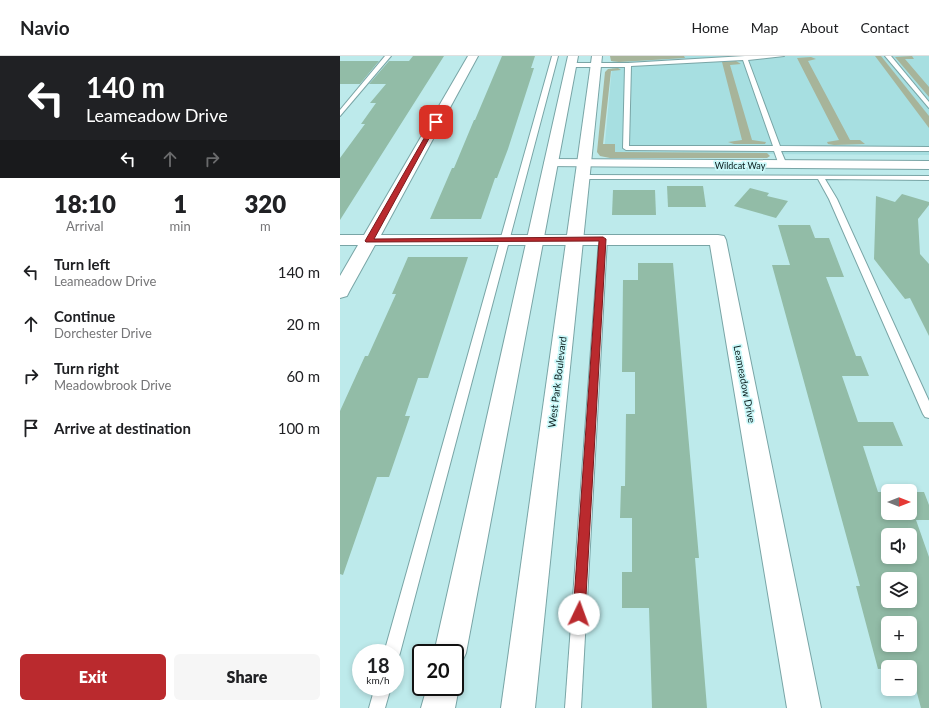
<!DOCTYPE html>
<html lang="en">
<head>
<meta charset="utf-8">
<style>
	:root { --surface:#fff; --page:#f6f6f6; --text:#202124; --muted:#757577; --line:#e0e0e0; --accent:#ba2a2e }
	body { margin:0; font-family:Lato,sans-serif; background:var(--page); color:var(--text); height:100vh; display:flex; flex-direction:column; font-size:15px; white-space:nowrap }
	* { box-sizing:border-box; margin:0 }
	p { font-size:13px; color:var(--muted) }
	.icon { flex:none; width:22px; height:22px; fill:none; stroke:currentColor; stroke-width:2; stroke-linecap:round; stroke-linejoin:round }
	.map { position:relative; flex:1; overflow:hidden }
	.side { display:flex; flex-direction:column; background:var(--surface); width:340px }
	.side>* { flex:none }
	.banner { background:#202124; color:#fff; overflow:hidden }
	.needle { width:26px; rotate:90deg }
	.buttons { position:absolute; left:541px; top:428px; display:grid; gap:8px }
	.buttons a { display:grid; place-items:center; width:36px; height:36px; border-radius:6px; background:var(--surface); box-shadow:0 2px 6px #0003; font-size:20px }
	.speed { position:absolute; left:12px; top:588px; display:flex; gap:8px; font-size:20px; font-weight:700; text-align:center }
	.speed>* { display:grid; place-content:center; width:52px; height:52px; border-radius:50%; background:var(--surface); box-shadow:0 2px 6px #0003; line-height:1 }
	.speed small { font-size:10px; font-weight:400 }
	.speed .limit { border:2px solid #111; border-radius:6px; background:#fff; color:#111 }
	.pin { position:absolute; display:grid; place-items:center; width:34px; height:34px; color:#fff; margin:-17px; border-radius:8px; box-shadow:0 2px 6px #0006 }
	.me { position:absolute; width:44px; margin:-22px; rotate:3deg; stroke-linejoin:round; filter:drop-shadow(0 0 3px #0008) }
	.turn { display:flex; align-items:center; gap:14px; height:84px; padding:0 20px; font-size:18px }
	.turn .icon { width:52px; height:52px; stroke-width:2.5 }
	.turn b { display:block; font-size:28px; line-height:34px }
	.lanes { display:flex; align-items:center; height:38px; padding:0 20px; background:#0003; justify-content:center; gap:20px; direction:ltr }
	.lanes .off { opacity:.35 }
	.eta { display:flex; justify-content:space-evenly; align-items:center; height:68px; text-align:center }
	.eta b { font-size:24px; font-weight:800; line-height:28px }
	.primary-button { display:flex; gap:8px; margin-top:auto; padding:8px 20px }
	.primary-button a { flex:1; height:46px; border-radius:6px; background:var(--accent); color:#fff; font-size:16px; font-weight:800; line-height:46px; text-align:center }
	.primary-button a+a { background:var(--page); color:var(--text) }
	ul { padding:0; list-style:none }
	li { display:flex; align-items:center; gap:12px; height:52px; padding:0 20px }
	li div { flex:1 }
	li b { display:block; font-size:15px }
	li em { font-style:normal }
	header { display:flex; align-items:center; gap:24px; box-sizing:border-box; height:56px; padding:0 20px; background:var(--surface); border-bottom:1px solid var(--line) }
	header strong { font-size:19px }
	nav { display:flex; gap:22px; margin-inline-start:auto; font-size:14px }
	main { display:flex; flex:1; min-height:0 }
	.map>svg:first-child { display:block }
	.built { fill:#a7dfe1 }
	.green { fill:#a7b49a }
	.building { fill:#92bca7; fill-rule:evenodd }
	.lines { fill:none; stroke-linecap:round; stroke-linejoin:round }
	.service-casing { stroke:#79a5a6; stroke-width:2 }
	.minor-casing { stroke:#79a5a6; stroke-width:2 }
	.secondary-casing { stroke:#79a5a6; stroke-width:2 }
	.service { fill:#fff; fill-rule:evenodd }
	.minor { fill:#fff; fill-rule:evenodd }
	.secondary { fill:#fff; fill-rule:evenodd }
	.route { fill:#ba2a2e; stroke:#791b1e }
	.labels { text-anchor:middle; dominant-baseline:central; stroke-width:3.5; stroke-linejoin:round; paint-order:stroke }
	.far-street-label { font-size:9px; fill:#091b1b; stroke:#caf8f9 }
	.street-label { font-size:10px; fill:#091b1b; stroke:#caf8f9 }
</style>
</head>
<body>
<header>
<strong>Navio</strong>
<nav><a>Home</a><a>Map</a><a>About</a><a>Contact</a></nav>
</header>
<main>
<section class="side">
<div class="banner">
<div class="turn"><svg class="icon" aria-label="left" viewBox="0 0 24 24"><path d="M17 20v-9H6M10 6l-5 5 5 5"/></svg><div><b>140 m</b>Leameadow Drive</div></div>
<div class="lanes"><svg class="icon" aria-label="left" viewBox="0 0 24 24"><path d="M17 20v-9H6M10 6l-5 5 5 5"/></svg><svg class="icon off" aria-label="ahead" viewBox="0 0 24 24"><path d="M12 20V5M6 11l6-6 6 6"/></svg><svg class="icon off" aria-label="right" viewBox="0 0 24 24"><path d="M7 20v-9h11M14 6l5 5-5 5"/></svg></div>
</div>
<div class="eta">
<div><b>18:10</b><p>Arrival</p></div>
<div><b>1</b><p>min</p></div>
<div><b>320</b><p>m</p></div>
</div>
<ul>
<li><svg class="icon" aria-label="left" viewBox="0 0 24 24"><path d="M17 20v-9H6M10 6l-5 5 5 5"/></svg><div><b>Turn left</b><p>Leameadow Drive</p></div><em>140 m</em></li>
<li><svg class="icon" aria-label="ahead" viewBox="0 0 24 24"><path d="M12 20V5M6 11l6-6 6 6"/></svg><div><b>Continue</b><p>Dorchester Drive</p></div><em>20 m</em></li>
<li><svg class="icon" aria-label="right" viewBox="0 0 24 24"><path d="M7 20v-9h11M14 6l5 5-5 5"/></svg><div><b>Turn right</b><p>Meadowbrook Drive</p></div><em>60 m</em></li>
<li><svg class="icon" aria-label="arrive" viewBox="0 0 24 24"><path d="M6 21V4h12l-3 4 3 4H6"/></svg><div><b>Arrive at destination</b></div><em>100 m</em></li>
</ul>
<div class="primary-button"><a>Exit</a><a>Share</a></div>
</section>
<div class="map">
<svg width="589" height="652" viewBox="0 0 589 652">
	<rect width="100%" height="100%" fill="#bdeaeb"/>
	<path class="built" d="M 273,0 L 589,0 L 589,99 L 264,97 Z"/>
	<g class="green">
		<path d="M 270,0 L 344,0 L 345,2 L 279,6 L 271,5 Z"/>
		<path d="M 535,0 L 541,0 L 589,60 L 589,72 Z"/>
		<path d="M 572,0 L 574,3 L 565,3 L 589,31 L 589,41 L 555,1 Z"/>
		<path d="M 471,1 L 476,3 L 468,5 L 510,84 L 520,84 L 525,88 L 494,89 L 488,88 L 487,86 L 499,84 L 457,2 Z"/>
		<path d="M 396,5 L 401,8 L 390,9 L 412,84 L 426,86 L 425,88 L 394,88 L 388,86 L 402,84 L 382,6 Z"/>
		<path d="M 278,12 L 281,14 L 271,15 L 263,88 L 275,88 L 275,96 L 427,97 L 430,100 L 427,102 L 270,102 L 260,100 L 257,96 L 265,16 L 268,13 Z"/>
	</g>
	<g class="building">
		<path d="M 73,0 L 104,0 L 0,164 L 0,102 L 25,68 L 21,68 L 36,47 L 30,47 L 46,28 L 29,28 L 49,5 L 69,5 Z"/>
		<path d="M 162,0 L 195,0 L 191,12 L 194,12 L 168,93 L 157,122 L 155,122 L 141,163 L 90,163 L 112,112 L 114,112 L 134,64 L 135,64 Z"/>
		<path d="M 0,5 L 39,5 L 20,28 L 0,28 Z"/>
		<path d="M 327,130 L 363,130 L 366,151 L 328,151 Z"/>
		<path d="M 410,132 L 429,137 L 427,140 L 448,145 L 436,162 L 394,150 Z"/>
		<path d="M 273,134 L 315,134 L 316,159 L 272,159 Z"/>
		<path d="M 562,138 L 589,146 L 589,149 L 578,163 L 580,198 L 589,208 L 589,280 L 570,242 L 565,243 L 534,203 L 536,140 L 555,146 Z"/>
		<path d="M 438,169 L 470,169 L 475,182 L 489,182 L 504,221 L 486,221 L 516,300 L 521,300 L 529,320 L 502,320 L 518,366 L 553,366 L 563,390 L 523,390 L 538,436 L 548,436 L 548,457 L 570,457 L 570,436 L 584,436 L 589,449 L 589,464 L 576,464 L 589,501 L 589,652 L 581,652 L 570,611 L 538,613 L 516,530 L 520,530 L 432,209 L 450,209 ZM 548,479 L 570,479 L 570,501 L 548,501 ZM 548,523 L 570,523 L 570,545 L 548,545 ZM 548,567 L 570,567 L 570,589 L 548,589 Z"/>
		<path d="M 68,201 L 128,201 L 88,322 L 78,322 L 65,360 L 70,360 L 49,421 L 37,421 L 3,519 L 0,518 L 0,355 L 25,300 L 28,300 L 56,238 L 52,238 Z"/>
		<path d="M 298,207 L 333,207 L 359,502 L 355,502 L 367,652 L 312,652 L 309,552 L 282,552 L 282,516 L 292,516 L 292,462 L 280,462 L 281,430 L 285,430 L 286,358 L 295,358 L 295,316 L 282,316 L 283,224 L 298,224 Z"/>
	</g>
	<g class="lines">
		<defs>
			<g id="service">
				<path d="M 45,0 L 51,0 L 0,60 L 0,54 Z"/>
				<path d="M 212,0 L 218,0 L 60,597 L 58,603 L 55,604 L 55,597 L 44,597 Z"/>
				<path d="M 405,0 L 444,0 L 408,4 L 440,90 L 589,91 L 589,95 L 441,95 L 447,109 L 443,111 L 439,109 L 434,95 L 286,94 L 283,92 L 285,11 L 231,11 L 228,9 L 231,7 L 288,7 ZM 403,4 L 433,90 L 289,90 L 291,10 Z"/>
				<path d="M 545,0 L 551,0 L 589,46 L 589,52 Z"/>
				<path d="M 239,119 L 589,120 L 589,124 L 485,123 L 497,143 L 589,345 L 589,362 L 585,361 L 583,358 L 489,143 L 478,123 L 242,123 L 238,121 Z"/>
				<path d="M 263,180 L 267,183 L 241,652 L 225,652 L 259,183 Z"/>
				<path d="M 35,631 L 51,631 L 45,652 L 29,652 Z"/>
			</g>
			<g id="minor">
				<path d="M 128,0 L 138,0 L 41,179 L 378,179 L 384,180 L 386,184 L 481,652 L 447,652 L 370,189 L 35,189 L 9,236 L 7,240 L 0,242 L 0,220 L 18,189 L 0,189 L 0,179 L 24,179 Z"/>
				<path d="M 211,103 L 589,105 L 589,113 L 206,110 L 204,107 L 206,104 Z"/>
			</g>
			<g id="secondary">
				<path d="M 228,0 L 238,0 L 126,597 L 121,608 L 115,611 L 115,597 L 94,597 Z"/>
				<path d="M 252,0 L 262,0 L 195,652 L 161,652 Z"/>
				<path d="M 115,620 L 119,631 L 115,652 L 81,652 L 87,631 L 115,631 Z"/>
			</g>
		</defs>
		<use href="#service" class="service-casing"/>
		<use href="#minor" class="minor-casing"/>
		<use href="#secondary" class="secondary-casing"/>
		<use href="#service" class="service"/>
		<use href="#minor" class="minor"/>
		<use href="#secondary" class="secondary"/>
	</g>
	<path class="route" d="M 94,65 L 98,66 L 34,183 L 263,181 L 266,183 L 245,558 L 244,563 L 239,564 L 235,563 L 233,558 L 259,185 L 26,186 L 25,185 Z"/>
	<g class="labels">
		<g class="far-street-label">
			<text x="400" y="109">Wildcat Way</text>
		</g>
		<g class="street-label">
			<text transform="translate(217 326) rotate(-83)">West Park Boulevard</text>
			<text transform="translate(405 328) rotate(79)">Leameadow Drive</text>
		</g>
	</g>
</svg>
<div class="buttons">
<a><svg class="needle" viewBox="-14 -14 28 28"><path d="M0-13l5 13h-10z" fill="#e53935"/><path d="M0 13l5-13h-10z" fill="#757577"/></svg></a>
<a><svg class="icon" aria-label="sound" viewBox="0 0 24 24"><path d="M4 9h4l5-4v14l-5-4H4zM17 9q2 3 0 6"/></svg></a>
<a><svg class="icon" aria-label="layers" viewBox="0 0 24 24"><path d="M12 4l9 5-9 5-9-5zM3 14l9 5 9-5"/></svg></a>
<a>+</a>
<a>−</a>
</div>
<div class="speed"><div>18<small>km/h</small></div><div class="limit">20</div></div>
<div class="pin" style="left:96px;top:66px;background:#d93025"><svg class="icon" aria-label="arrive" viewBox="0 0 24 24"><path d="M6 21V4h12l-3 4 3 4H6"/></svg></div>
<svg class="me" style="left:239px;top:558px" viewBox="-20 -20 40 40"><circle r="19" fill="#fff"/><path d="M0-13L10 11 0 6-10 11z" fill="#ba2a2e"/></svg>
</div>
</main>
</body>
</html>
